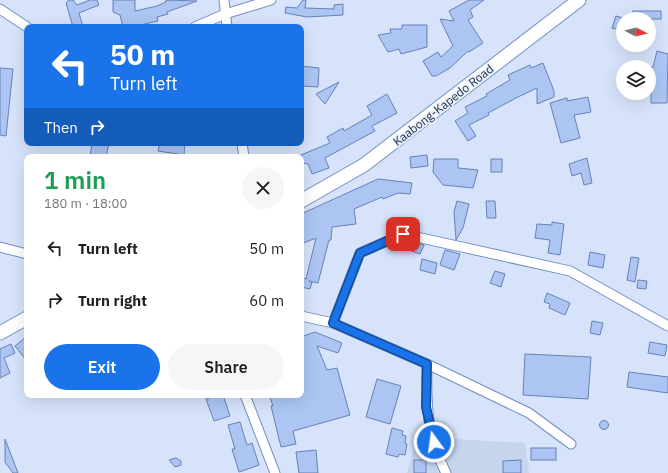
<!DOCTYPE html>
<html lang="en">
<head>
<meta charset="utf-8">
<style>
	:root { --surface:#fff; --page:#f6f6f6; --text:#202124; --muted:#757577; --accent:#1a73e8 }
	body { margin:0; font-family:"IBM Plex Sans",sans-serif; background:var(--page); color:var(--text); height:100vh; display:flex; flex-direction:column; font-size:15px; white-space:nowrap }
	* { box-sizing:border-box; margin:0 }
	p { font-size:13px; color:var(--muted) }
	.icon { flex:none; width:22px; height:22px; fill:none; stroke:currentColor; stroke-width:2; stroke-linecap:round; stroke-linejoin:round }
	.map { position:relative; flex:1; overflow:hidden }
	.sheet { position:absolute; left:24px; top:154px; width:280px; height:244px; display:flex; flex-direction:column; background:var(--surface); border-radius:8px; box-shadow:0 4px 16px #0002 }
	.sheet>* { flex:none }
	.top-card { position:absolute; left:24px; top:24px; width:280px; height:122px; border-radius:8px; box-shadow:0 4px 16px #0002; background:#1a73e8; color:#fff; overflow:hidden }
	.needle { width:26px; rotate:97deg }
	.buttons { position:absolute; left:616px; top:12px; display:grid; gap:8px }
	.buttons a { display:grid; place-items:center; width:40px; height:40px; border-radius:50%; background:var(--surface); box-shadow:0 4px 16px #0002; font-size:20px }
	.pin { position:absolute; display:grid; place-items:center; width:34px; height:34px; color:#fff; margin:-17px; border-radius:8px; box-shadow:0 2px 6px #0006 }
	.me { position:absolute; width:44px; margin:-22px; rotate:346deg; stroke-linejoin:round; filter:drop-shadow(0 0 3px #0008) }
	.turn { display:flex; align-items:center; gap:14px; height:84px; padding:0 20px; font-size:18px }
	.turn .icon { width:52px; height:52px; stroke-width:2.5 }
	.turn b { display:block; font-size:28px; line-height:34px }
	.then { display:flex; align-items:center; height:38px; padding:0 20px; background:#0003; gap:8px; font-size:15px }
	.round { display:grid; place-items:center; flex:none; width:42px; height:42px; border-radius:21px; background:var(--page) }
	.head { display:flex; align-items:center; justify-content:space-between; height:68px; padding:0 20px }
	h1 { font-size:24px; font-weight:600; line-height:30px; color:#1e9e55 }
	.primary-button { display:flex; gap:8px; margin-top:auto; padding:8px 20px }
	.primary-button a { flex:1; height:46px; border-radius:24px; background:var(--accent); color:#fff; font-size:16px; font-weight:600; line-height:46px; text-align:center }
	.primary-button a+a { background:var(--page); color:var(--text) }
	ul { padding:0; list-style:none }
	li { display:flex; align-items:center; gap:12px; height:52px; padding:0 20px }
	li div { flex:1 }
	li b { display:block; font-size:15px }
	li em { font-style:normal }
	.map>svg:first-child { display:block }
	.built { fill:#c6d4ee }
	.building { fill:#acc5f3; stroke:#6682b5 }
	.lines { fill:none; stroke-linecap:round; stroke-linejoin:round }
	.street-casing { stroke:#728fc2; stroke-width:11 }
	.secondary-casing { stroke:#728fc2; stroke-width:15 }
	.street { stroke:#fff; stroke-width:9 }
	.secondary { stroke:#fff; stroke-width:13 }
	.route-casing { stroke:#114b97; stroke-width:10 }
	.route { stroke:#1a73e8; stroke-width:7 }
	.labels { text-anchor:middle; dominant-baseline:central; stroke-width:3.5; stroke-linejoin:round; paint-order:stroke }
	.street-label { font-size:12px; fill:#232f44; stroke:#eaf0fb }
</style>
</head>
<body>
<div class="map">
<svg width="668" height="473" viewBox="0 0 668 473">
	<rect width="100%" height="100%" fill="#d6e3fa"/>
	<path class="built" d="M 417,437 L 525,443 L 529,473 L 407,473 Z"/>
	<g class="building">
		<path d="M 69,0 L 73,0 L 77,5 L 90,0 L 97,0 L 99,5 L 79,13 L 83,27 L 73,27 L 66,3 Z"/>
		<path d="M 113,0 L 135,0 L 135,11 L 157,6 L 166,2 L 166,0 L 197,1 L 167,12 L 168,14 L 157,17 L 158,21 L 131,27 L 123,27 L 120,15 L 113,12 Z"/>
		<path d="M 303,0 L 306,0 L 305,8 L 334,9 L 334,5 L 343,4 L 343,15 L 307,17 L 285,13 L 286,7 L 297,8 Z"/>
		<path d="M 469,0 L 484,0 L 470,10 L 473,17 L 468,20 L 483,43 L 469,52 L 468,51 L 450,68 L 436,76 L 432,76 L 423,61 L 438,52 L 441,57 L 453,46 L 440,19 L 454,21 L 449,11 Z"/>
		<rect x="633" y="11" width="28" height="8"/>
		<path d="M 616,16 L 623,18 L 623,31 L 612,28 Z"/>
		<path d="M 402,25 L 427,25 L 427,47 L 401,54 L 399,49 L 388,52 L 378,35 L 391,33 L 390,29 L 402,29 Z"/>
		<path d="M 657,51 L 668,54 L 667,103 L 651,103 L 651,67 L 653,67 Z"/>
		<path d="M 543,63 L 554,91 L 554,97 L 537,104 L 537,88 L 518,97 L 488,113 L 489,115 L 469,125 L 476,136 L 468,141 L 455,121 L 468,113 L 465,107 L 487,96 L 486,94 L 510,80 L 508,75 L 530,65 L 531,68 Z"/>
		<path d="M 301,66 L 319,68 L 318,87 L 301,86 Z"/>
		<path d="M 0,68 L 13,69 L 6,136 L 0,135 Z"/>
		<path d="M 339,82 L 325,104 L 316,94 Z"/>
		<path d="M 387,94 L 397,113 L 372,126 L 375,131 L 325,158 L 329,168 L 312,174 L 308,164 L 301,163 L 301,155 L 330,143 L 327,137 L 343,128 L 344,131 L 372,115 L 367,106 Z"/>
		<path d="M 588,97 L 591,112 L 574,115 L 580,138 L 561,143 L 550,103 L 567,98 L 567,101 Z"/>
		<path d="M 92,143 L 109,143 L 106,157 L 90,157 Z"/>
		<path d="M 160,143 L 185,143 L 184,155 L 158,151 Z"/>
		<path d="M 427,155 L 428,166 L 411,168 L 410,157 Z"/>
		<path d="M 587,158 L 592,183 L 584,185 L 581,173 L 572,176 L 569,164 Z"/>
		<path d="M 434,159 L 458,159 L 458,168 L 478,170 L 473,188 L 443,185 L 433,172 Z"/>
		<rect x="491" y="159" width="11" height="13"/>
		<path d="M 378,179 L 412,183 L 410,194 L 398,193 L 383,199 L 382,197 L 354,209 L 356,224 L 332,227 L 331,240 L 329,240 L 318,283 L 309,281 L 312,282 L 310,289 L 301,287 L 301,278 L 306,279 L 316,238 L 301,244 L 301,214 Z"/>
		<path d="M 457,201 L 469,204 L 463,228 L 456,240 L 454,212 Z"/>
		<path d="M 486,201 L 495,201 L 496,218 L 487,218 Z"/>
		<path d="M 552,222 L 564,224 L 560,255 L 548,253 L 550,240 L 535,238 L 537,224 L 552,225 Z"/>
		<path d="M 409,241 L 424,245 L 420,254 L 406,249 Z"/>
		<path d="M 445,250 L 460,254 L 454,270 L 440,265 Z"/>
		<path d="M 590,252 L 605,255 L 603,268 L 588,265 Z"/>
		<path d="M 631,257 L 639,258 L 635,282 L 627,280 Z"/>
		<path d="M 422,259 L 437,263 L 435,274 L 420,270 Z"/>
		<path d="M 495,271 L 505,274 L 501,287 L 490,283 Z"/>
		<path d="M 638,280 L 647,281 L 646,289 L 637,288 Z"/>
		<path d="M 547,293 L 570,303 L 565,315 L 549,308 L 550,304 L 544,302 Z"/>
		<path d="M 592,321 L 603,323 L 600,335 L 590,333 Z"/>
		<path d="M 315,332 L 342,343 L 338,353 L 317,346 L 327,370 L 337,368 L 350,415 L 293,431 L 296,444 L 281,447 L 271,406 L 273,406 L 269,395 L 301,395 L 301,337 Z"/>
		<path d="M 27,336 L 27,361 L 15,346 Z"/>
		<path d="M 650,342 L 667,345 L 665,356 L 648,353 Z"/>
		<path d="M 11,344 L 15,353 L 4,358 L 10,373 L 0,378 L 0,349 Z"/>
		<path d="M 525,354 L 591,357 L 588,399 L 523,395 Z"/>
		<path d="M 629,372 L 668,377 L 668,393 L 627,387 Z"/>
		<path d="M 377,379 L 401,386 L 390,424 L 366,417 Z"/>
		<path d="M 218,395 L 223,395 L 230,416 L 214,421 L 206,399 Z"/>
		<circle cx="604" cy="425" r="4.5"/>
		<path d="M 240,422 L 247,445 L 252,443 L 259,465 L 239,472 L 232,449 L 235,449 L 228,425 Z"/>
		<path d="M 392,428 L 403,431 L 402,435 L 406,436 L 405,443 L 407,444 L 405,455 L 399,454 L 398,457 L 386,454 Z"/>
		<path d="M 5,439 L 18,473 L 13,473 L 5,462 Z"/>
		<rect x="531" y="448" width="25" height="12"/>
		<path d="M 316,450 L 318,473 L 299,473 L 296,452 Z"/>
		<path d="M 176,458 L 181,461 L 181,465 L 175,467 L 169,460 Z"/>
		<rect x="414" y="460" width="12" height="13"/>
		<path d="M 521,460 L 521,473 L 503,473 L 503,461 Z"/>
	</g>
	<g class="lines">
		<defs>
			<g id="street">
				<path d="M 224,0 L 227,27"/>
				<path d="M 0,9 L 27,27"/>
				<path d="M 195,27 L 225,14 L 271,0"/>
				<path d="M 242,143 L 244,157"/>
				<path d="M 0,247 L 27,254"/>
				<path d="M 301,316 L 333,323 L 427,364 L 529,413 L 571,444"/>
				<path d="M 333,323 L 360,253 L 403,234 L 570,271 L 668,326"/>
				<path d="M 427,364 C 426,405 427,436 446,473"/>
				<path d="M 245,395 L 275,473"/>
			</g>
			<g id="secondary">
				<path d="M 301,201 L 364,165 L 579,0"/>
				<path d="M 0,333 L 27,318"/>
			</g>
		</defs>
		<use href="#street" class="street-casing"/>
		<use href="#secondary" class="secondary-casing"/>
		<use href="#street" class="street"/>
		<use href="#secondary" class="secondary"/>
	</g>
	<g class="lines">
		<defs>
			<path id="route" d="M 403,234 L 360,253 L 333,323 L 427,364 L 426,407 L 434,442"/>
		</defs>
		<use href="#route" class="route-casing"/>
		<use href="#route" class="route"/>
	</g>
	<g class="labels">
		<g class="street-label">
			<text transform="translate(443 105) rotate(-38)">Kaabong-Kapedo Road</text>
		</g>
	</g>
</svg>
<div class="buttons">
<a><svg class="needle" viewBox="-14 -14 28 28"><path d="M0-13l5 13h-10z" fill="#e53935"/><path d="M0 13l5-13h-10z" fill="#757577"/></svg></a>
<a><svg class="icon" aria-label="layers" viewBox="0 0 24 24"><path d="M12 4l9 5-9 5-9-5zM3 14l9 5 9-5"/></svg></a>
</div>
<div class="pin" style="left:403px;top:234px;background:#d93025"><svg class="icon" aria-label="arrive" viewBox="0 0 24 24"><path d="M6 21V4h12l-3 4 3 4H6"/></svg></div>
<svg class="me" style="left:434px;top:442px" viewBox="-20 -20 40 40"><circle r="17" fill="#1a73e8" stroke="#fff" stroke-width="3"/><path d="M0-11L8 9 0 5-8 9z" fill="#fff"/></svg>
<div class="top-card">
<div class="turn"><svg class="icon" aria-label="left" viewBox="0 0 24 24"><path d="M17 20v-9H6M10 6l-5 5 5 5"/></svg><div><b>50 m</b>Turn left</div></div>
<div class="then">Then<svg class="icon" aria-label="right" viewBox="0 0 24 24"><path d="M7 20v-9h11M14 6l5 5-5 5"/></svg></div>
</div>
<section class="sheet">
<div class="head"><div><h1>1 min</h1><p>180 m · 18:00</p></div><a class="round"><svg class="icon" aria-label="close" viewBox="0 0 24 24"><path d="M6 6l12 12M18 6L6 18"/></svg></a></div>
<ul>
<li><svg class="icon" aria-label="left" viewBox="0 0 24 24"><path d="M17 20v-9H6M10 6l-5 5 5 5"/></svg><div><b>Turn left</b></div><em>50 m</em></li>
<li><svg class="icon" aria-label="right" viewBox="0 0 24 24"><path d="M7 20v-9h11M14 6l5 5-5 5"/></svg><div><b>Turn right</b></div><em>60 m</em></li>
</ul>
<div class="primary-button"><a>Exit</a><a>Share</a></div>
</section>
</div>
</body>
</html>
